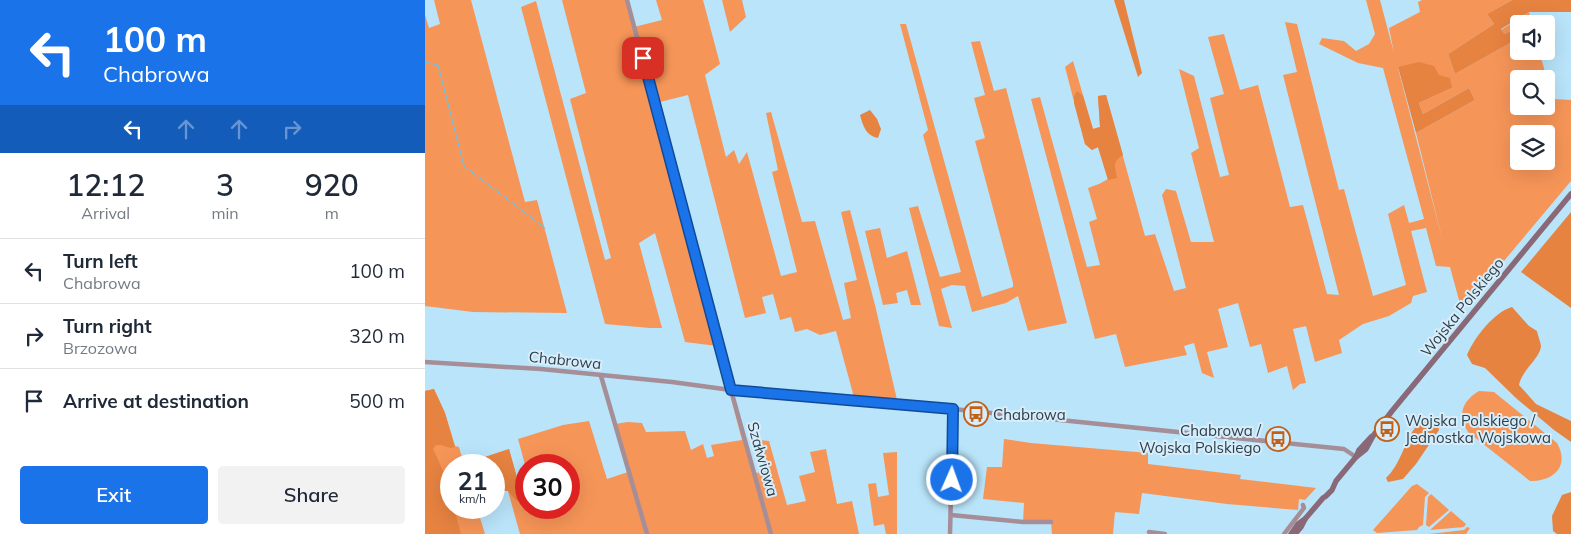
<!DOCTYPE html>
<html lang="en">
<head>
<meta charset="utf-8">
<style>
	:root { --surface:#fff; --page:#f2f2f3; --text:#1f2937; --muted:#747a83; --line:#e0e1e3; --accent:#1a73e8 }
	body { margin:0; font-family:Mulish,sans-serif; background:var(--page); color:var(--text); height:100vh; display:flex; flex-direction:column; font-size:19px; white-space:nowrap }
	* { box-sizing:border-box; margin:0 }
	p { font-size:16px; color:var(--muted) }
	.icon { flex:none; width:28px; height:28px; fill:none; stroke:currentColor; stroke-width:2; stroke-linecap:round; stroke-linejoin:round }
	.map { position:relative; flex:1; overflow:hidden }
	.panel { display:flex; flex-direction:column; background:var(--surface); width:425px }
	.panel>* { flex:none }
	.top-card { background:#1a73e8; color:#fff; overflow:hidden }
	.controls { position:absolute; left:1085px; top:15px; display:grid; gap:10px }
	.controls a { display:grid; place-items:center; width:45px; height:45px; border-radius:5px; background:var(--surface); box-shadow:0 5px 20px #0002; font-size:25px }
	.speed { position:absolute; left:15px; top:454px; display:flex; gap:10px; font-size:25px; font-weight:700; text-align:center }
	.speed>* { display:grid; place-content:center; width:65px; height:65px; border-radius:50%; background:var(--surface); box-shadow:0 5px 20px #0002; line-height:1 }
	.speed small { font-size:12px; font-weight:400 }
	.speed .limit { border:8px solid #d22; background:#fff; color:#111 }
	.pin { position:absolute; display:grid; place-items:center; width:42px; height:42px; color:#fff; margin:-21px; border-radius:10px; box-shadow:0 2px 8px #0006 }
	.me { position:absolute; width:55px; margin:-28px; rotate:2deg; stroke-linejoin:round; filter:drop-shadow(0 0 4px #0008) }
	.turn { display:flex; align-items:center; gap:18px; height:105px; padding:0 20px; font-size:22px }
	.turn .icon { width:65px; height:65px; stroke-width:2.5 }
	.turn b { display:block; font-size:35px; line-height:42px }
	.lanes { display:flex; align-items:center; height:48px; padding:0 20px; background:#0003; justify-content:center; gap:25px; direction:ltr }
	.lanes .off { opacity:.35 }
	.eta { display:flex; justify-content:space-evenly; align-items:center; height:85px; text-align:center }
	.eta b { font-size:30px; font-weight:600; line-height:35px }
	.button { display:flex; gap:10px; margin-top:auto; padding:10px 20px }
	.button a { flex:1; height:58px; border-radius:5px; background:var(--accent); color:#fff; font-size:20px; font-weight:600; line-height:58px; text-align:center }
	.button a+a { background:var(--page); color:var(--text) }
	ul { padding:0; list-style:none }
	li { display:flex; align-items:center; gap:15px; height:65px; padding:0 20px; border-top:1px solid var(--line) }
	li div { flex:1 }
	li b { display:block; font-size:19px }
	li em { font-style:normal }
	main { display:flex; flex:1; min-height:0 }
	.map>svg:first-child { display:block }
	.green { fill:#f69558; fill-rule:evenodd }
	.forest { fill:#e78341 }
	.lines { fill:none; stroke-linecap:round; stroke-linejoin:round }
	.stream { stroke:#60c7f7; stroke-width:1 }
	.street { stroke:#a58e98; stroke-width:4.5 }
	.secondary { stroke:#896977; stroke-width:5.5 }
	.route-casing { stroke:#114b97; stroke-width:12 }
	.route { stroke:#1a73e8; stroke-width:9 }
	.labels { text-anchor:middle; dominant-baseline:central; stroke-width:4; stroke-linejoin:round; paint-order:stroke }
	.street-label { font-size:15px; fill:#293f4a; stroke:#d8edf9 }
	.poi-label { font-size:15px; fill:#293f4a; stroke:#d8edf9; text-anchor:start }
</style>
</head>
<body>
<main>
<section class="panel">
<div class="top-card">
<div class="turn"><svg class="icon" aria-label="left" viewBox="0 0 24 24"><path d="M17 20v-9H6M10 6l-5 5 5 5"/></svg><div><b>100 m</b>Chabrowa</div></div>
<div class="lanes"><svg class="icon" aria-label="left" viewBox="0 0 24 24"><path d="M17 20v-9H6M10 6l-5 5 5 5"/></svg><svg class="icon off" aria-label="ahead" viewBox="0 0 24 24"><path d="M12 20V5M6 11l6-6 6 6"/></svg><svg class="icon off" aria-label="ahead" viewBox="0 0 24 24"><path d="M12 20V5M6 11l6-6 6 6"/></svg><svg class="icon off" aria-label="right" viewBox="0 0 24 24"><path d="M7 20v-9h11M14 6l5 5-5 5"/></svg></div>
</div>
<div class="eta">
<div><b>12:12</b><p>Arrival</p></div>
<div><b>3</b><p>min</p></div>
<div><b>920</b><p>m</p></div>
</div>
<ul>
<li><svg class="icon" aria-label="left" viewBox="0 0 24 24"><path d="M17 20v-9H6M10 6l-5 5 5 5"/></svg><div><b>Turn left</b><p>Chabrowa</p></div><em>100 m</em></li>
<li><svg class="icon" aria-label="right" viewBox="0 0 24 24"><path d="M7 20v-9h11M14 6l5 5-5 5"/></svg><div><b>Turn right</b><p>Brzozowa</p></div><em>320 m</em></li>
<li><svg class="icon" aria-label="arrive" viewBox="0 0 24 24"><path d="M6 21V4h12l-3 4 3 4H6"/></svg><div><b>Arrive at destination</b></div><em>500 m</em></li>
</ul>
<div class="button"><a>Exit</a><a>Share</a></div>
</section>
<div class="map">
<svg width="1146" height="534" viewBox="0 0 1146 534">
	<rect width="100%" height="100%" fill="#b9e4fa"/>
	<g class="green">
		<path d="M 9,0 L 46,0 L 100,202 L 112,200 L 142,313 L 48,312 L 0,306 L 0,15 L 4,28 L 15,24 Z"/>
		<path d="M 137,0 L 202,0 L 209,27 L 237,20 L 231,0 L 278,0 L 295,64 L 280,75 L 301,157 L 309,150 L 314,164 L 322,152 L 356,276 L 372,272 L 347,172 L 353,170 L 341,113 L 346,112 L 377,222 L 390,221 L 418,320 L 426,318 L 419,283 L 432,280 L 416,212 L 425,210 L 450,305 L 473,404 L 430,401 L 411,331 L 395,335 L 382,329 L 370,332 L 366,317 L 355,320 L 348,294 L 337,297 L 341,313 L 320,318 L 263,95 L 231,103 L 306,390 L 331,473 L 344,470 L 335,440 L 344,441 L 362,505 L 381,501 L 374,476 L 390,472 L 385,452 L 401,449 L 412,504 L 427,501 L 434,534 L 95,534 L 83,491 L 73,490 L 73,493 L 69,494 L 69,465 L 55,465 L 54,459 L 84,449 L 96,492 L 101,491 L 101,508 L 144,508 L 144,465 L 101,465 L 101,468 L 93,439 L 138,425 L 164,421 L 182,479 L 203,472 L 190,424 L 203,422 L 217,423 L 221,432 L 260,431 L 266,450 L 278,444 L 282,458 L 289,456 L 286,445 L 317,440 L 292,346 L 260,342 L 230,233 L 214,243 L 237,328 L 225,328 L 180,324 L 96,7 L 111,1 L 180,260 L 186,258 L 145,99 L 161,93 Z"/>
		<path d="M 297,0 L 317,0 L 321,17 L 305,32 Z"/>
		<path d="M 941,0 L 955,0 L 969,53 L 964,28 L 995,12 L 993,2 L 997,0 L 1087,0 L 1062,14 L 1069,24 L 1023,54 L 1030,74 L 1094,38 L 1094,51 L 1114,51 L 1128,99 L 1146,100 L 1146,181 L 1037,311 L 1025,267 L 1011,266 L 1001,228 L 986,231 L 1002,292 L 988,296 L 986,303 L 964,316 L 938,324 L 914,340 L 917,353 L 890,362 L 881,326 L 868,329 L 881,383 L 875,384 L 868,390 L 862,366 L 843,373 L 836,344 L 825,347 L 813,303 L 793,309 L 803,347 L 782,352 L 789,378 L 777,373 L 769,343 L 759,346 L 762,355 L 700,367 L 691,334 L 670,339 L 606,99 L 615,97 L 662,267 L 675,265 L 664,222 L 672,219 L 663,188 L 674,184 L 683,179 L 673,147 L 667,150 L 660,144 L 640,67 L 648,61 L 668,129 L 675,127 L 673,96 L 681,95 L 720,236 L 730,234 L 749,291 L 761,288 L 737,195 L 741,189 L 751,191 L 766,242 L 789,242 L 766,153 L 774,148 L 754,69 L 769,76 L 795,177 L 804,175 L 785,98 L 799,94 L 783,37 L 799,34 L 815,90 L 833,85 L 865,207 L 878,205 L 902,294 L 914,295 L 858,75 L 872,72 L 860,22 L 872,24 L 914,190 L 919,189 L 948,296 L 981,285 L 963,214 L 979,205 L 984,223 L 999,219 L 958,68 L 933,63 L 894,44 L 897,38 L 919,41 L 931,51 L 944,44 L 950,34 ZM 973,68 L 1027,88 L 994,103 L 998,114 L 1044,88 L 1050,100 L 991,133 L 1018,242 ZM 1094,79 L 1121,79 L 1121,106 L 1094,106 ZM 1094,134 L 1121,134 L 1121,161 L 1094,161 Z"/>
		<path d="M 1104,12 L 1107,24 L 1094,24 L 1094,28 L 1079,34 L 1076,30 Z"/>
		<path d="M 475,24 L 481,24 L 557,297 L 588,287 L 588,283 L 550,141 L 560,138 L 549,98 L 560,95 L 546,42 L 555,41 L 569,91 L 581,88 L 642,323 L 603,331 L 593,296 L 581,303 L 547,312 L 540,286 L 527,285 L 516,289 L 527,328 L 514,326 L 484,208 L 493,206 L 515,277 L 536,272 L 498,135 L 503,130 Z"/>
		<path d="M 455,228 L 462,258 L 482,251 L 496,305 L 486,305 L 482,290 L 471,293 L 473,303 L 458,305 L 440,231 Z"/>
		<path d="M 9,389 L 20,413 L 30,446 L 34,447 L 39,465 L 26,465 L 26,508 L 52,508 L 60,534 L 0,534 L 0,391 Z"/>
		<path d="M 1054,391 L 1069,392 L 1132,443 C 1145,466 1129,481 1105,481 L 1043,432 C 1032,415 1037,401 1054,391 Z"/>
		<path d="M 579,439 L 606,443 L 723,453 L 723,464 L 816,475 L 815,479 L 891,488 L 880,500 L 874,499 L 873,510 L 802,504 L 717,493 L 714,514 L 690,512 L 688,534 L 627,534 L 626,522 L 598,522 L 599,503 L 558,499 L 562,467 L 577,467 Z"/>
		<path d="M 472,452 L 472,534 L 461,534 L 459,524 L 449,526 L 443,484 L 451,483 L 453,497 L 464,495 L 458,453 Z"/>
		<path d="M 992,484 L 1004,493 L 1000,497 L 998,525 L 994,527 L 992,530 L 952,533 L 948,530 L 987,486 Z"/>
		<path d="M 1006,494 L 1024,510 L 1004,527 L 1001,525 L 1003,497 Z"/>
		<path d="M 1026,511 L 1041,524 L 1039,527 L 1005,530 Z"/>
		<path d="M 1042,527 L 1045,528 L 1041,534 L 1004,534 L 1039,530 Z"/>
	</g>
	<g class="forest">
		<path d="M 689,0 L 699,0 L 717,73 L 713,77 Z"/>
		<path d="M 1087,0 L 1146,0 L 1146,12 L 1104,12 L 1076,29 L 1079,34 L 1094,28 L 1094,38 L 1030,74 L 1023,54 L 1069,24 L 1062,14 Z"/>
		<path d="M 994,62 L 1009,66 L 1014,75 L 1025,78 L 1027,88 L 994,103 L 998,114 L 1044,88 L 1050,100 L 991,133 L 973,67 Z"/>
		<path d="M 652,91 L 658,96 L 668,129 L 675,127 L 673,96 L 681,95 L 698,155 C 687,162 690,166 692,178 L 683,180 L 673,147 L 667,150 L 660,144 L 649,103 L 649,96 Z"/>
		<path d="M 445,110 L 452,119 L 456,129 L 453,138 C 441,136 438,126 435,115 Z"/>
		<path d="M 1146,212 L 1146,308 L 1096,272 Z"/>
		<path d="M 1087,307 L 1104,326 L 1112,331 C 1113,336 1116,343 1116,347 C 1114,359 1097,370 1094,385 L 1111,404 L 1146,421 L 1146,442 L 1129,430 L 1092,399 L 1060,368 L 1047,364 L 1042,355 C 1049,338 1069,312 1087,307 Z"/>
		<path d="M 9,389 L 20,413 L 30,447 L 25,448 L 16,445 L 11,445 L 8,449 C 17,468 26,486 26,508 L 29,508 L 36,534 L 0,534 L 0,391 Z"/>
		<path d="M 1001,417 L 1013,426 L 1014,430 L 991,464 L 978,479 L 963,482 L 961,478 C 976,464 979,442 992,425 C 994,422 998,420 1001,417 Z"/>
		<path d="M 84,449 L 96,492 L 101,491 L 101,498 L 92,501 L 83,491 L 73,490 L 73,493 L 69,494 L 69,465 L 55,465 L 54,459 Z"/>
		<path d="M 1146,492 L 1146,534 L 1132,534 L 1128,531 L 1127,516 L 1137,495 Z"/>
	</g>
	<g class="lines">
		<path class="stream" d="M 0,62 L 13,65 L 39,166 L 120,228"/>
		<g class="street">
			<path d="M 202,0 L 306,390 L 346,534"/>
			<path d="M 0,362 L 116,369 L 247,382 L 306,390 L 528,409 L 919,449 L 931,457"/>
			<path d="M 176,376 L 222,534"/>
			<path d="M 526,515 L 598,522 L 626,522"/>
			<path d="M 724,532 L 740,534"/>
			<path d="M 525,534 L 528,409"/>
			<path d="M 859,534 L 879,508 L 878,505"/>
		</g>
		<g class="secondary">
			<path d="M 931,457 L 934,450 L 946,437"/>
			<path d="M 866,534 L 873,524 L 880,519"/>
			<path d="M 870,534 L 876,527 L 880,519 L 898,498 L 901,496 L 907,490 L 911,481 L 931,457 L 941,449 L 948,436 L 967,411 L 1146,194"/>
		</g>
	</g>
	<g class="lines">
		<defs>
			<path id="route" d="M 218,58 L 306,390 L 528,409 L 527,480"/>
		</defs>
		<use href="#route" class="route-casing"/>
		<use href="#route" class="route"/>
	</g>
	<defs>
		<symbol id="bus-ring" viewBox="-11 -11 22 22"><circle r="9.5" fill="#d8edf9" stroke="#c0611a" stroke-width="1.5"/><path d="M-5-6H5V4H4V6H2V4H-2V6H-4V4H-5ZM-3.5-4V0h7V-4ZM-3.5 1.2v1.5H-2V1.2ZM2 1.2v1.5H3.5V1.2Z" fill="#c0611a"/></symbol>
	</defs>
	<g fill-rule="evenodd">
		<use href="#bus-ring" x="537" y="400" width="28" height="28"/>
		<use href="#bus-ring" x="948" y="415" width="28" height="28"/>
		<use href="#bus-ring" x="839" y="425" width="28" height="28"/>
	</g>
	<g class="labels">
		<g class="street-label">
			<text transform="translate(1037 307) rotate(-51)">Wojska Polskiego</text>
			<text transform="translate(140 360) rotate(6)">Chabrowa</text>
			<text transform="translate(338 459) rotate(74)">Szałwiowa</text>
		</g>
		<g class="poi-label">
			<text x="568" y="414">Chabrowa</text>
			<text x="980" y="420">Wojska Polskiego /<tspan x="980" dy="17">Jednostka Wojskowa</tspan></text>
			<text x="836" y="430" text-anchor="end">Chabrowa /<tspan x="836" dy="17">Wojska Polskiego</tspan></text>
		</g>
	</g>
</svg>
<div class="controls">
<a><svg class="icon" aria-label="sound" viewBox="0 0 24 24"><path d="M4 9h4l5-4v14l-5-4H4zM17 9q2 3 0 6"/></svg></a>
<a><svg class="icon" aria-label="search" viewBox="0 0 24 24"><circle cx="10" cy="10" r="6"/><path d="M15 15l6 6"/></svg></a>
<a><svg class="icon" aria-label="layers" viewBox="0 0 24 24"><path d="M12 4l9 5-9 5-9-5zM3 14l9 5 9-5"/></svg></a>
</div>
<div class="speed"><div>21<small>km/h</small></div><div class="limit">30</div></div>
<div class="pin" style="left:218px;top:58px;background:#d93025"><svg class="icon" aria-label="arrive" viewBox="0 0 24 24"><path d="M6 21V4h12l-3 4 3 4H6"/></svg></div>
<svg class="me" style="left:527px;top:480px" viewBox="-20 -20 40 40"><circle r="17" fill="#1a73e8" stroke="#fff" stroke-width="3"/><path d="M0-11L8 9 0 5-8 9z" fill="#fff"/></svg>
</div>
</main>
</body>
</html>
